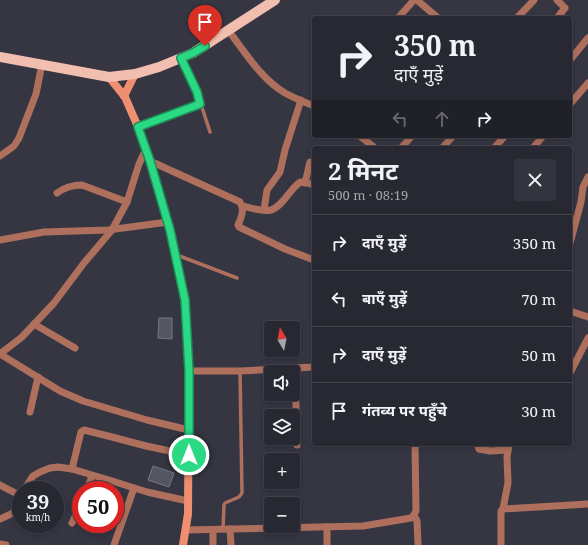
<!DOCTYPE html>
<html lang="hi">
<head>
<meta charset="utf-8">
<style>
	:root { --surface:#282832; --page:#34343e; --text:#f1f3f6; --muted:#a5a6ac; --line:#44444d }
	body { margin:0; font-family:"Noto Serif","Noto Sans Devanagari",serif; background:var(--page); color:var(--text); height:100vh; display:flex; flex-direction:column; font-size:15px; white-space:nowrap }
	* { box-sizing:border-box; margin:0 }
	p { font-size:13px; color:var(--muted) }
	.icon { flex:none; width:22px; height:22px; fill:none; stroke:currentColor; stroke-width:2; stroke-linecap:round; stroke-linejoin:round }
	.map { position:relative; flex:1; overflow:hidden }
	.details { position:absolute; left:312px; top:146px; width:260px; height:300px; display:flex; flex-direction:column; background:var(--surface); border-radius:4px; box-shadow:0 2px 6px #0003,0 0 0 1px var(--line) }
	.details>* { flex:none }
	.banner { position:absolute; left:312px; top:16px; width:260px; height:122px; border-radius:4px; box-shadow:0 2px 6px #0003,0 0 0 1px var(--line); background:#282832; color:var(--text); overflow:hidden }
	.needle { width:26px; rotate:350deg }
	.controls { position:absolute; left:264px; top:321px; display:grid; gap:8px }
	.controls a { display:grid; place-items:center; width:36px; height:36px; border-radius:4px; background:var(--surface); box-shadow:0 2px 6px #0003,0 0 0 1px var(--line); font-size:20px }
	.speed { position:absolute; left:12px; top:481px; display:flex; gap:8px; font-size:20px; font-weight:700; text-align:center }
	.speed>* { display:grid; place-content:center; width:52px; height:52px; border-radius:50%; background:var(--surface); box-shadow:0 2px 6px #0003,0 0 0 1px var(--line); line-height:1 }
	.speed small { font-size:10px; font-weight:400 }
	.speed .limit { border:6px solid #d22; background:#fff; color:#111 }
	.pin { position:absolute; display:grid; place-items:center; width:34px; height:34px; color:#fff; margin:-41px -17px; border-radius:50% 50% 50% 0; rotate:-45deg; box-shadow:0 0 4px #0007 }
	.pin .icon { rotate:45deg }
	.me { position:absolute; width:44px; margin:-22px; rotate:0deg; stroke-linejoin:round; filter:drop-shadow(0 0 3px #0008) }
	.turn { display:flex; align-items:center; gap:14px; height:84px; padding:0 16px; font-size:18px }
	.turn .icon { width:52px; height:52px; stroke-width:2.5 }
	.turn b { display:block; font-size:28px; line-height:34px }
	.lanes { display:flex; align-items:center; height:38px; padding:0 16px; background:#0003; justify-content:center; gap:20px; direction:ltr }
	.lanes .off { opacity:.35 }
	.round { display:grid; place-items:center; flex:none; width:42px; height:42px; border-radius:4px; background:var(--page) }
	.summary { display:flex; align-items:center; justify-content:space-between; height:68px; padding:0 16px }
	h1 { font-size:24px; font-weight:700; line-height:30px }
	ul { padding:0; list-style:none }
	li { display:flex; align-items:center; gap:12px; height:56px; padding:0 16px; border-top:1px solid var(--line) }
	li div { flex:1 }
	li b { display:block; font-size:15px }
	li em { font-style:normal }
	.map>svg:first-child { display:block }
	.building { fill:#545462; stroke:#777887 }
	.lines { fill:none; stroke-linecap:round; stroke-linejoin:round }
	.service { stroke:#ae705d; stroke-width:3.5 }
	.minor { stroke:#ae705d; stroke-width:7 }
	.secondary { stroke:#f08e70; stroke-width:8 }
	.primary { stroke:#f2beaf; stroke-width:10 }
	.route-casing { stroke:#1c8c56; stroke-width:10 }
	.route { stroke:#2bd884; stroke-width:7 }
</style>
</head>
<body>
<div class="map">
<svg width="588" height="545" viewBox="0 0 588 545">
	<rect width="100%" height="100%" fill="#363643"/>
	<g class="building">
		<path d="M 159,318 L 172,318 L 172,339 L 158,338 Z"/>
		<path d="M 153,466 L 174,473 L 169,487 L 148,480 Z"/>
	</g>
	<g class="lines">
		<g class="service">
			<path d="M 181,59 L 197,92 L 210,132"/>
			<path d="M 138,127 L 200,103"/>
			<path d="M 177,255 L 237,278"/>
			<path d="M 223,529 L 224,505 L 225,503 L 239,497 L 242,493 L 240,371"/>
		</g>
		<g class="minor">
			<path d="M 417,0 L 438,18"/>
			<path d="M 398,18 L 414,0"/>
			<path d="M 517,18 L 534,0"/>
			<path d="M 557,18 L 565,8 L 557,0"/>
			<path d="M 228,30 C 245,52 261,79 285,93 C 294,98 304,102 314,106"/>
			<path d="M 570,60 L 588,38"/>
			<path d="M 570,104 L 588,83"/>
			<path d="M 360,136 L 375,148"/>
			<path d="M 401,148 L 412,136"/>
			<path d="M 442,148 L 453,136"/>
			<path d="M 494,148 L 505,136"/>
			<path d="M 533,148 L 543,136"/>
			<path d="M 0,156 L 14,146 L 19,138 L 36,94 L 42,64"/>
			<path d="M 150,161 L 240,202 C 245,210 241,218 238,225 L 239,227 L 285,249 L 314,260"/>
			<path d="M 305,183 L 310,162"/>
			<path d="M 57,193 C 65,187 72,185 82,185 L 127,202"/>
			<path d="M 242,206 C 251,208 262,212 271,210 C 283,207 293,184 301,182 C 305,182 310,184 314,185"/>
			<path d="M 264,210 L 267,190 L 280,172 L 285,150 L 301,100"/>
			<path d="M 0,240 L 44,232 L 108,230 L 168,222"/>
			<path d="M 570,243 L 581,202 L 583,187 L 588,177"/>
			<path d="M 570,311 L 588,317"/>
			<path d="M 34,324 L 75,348"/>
			<path d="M 0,354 L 22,337 L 54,303 L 84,263 L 112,230 L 127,202 L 139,164 L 146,149"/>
			<path d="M 0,354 L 60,391 L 83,401 L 147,420 L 189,430"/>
			<path d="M 295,368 L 297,445"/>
			<path d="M 189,371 L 240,371 L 314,367"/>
			<path d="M 570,373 L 588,338"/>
			<path d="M 30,412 L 38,377"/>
			<path d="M 477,444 L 479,449 L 490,451 L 508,450"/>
			<path d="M 72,469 L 81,432 L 84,430 L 112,437 L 146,446 L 189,455"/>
			<path d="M 0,485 L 21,496 L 13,513 L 0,519"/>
			<path d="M 24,490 L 33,476 L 40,472 L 50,468 L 58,467 L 72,469 L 109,480 L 147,492 L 188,501"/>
			<path d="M 87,490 L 92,476"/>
			<path d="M 503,509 L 508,483 L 507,457 L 509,444"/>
			<path d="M 414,515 L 417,521 L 418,545"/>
			<path d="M 72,523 L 81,504"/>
			<path d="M 230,529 L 231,545"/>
			<path d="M 186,530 L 363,526 L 411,518 L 414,515 L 416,511 L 415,444"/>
			<path d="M 213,530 L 213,545"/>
			<path d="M 0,544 L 6,545"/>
			<path d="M 114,545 L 134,488"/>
			<path d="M 327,545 L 327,527"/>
			<path d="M 501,545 L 501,511 L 503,509 L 588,504"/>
		</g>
		<g class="secondary">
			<path d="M 109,77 L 125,97 L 138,127 L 150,161 L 170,230 L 185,300 L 189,371 L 188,514 L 183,545"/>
			<path d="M 124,96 L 135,74"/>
		</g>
		<path class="primary" d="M 0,57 L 109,77 L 135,74 L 159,67 L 193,53 L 275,0"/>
	</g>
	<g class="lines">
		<defs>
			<path id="route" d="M 189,455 L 189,371 L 185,300 L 170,230 L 150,161 L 138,127 L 200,104 L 197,92 L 181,58 L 193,53 L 205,46"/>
		</defs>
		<use href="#route" class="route-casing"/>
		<use href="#route" class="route"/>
	</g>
</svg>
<div class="controls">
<a><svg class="needle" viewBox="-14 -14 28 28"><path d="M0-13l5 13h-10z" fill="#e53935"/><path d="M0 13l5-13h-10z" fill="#a5a6ac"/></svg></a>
<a><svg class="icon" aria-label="sound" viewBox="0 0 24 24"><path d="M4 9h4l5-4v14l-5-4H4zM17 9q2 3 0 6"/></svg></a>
<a><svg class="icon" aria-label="layers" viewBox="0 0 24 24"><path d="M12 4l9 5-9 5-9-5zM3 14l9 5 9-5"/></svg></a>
<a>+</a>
<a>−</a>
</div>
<div class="speed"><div>39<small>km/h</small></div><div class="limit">50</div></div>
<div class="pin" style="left:205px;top:46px;background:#d93025"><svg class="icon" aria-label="arrive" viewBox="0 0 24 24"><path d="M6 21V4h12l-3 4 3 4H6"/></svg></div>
<svg class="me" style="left:189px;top:455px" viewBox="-20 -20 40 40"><circle r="17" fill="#2bd884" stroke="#fff" stroke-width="3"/><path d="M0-11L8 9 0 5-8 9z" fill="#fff"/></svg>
<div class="banner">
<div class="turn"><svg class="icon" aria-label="right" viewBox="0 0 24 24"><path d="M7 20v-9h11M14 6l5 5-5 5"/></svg><div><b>350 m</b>दाएँ मुड़ें</div></div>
<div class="lanes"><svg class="icon off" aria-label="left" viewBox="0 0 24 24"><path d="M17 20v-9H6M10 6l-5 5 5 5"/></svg><svg class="icon off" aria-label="ahead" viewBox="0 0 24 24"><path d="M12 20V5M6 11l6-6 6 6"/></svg><svg class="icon" aria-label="right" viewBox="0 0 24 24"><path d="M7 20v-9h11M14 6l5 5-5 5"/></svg></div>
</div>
<section class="details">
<div class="summary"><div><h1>2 मिनट</h1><p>500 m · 08:19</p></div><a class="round"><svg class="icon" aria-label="close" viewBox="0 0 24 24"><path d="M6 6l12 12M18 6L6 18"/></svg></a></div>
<ul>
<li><svg class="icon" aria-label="right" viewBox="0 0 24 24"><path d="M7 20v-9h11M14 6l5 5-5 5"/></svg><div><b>दाएँ मुड़ें</b></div><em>350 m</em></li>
<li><svg class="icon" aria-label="left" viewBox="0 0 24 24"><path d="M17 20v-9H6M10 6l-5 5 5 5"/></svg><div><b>बाएँ मुड़ें</b></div><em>70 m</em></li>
<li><svg class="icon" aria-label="right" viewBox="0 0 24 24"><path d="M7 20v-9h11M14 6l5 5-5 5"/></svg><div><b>दाएँ मुड़ें</b></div><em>50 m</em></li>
<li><svg class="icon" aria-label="arrive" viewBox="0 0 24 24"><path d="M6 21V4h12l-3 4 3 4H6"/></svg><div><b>गंतव्य पर पहुँचे</b></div><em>30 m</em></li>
</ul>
</section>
</div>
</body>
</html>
